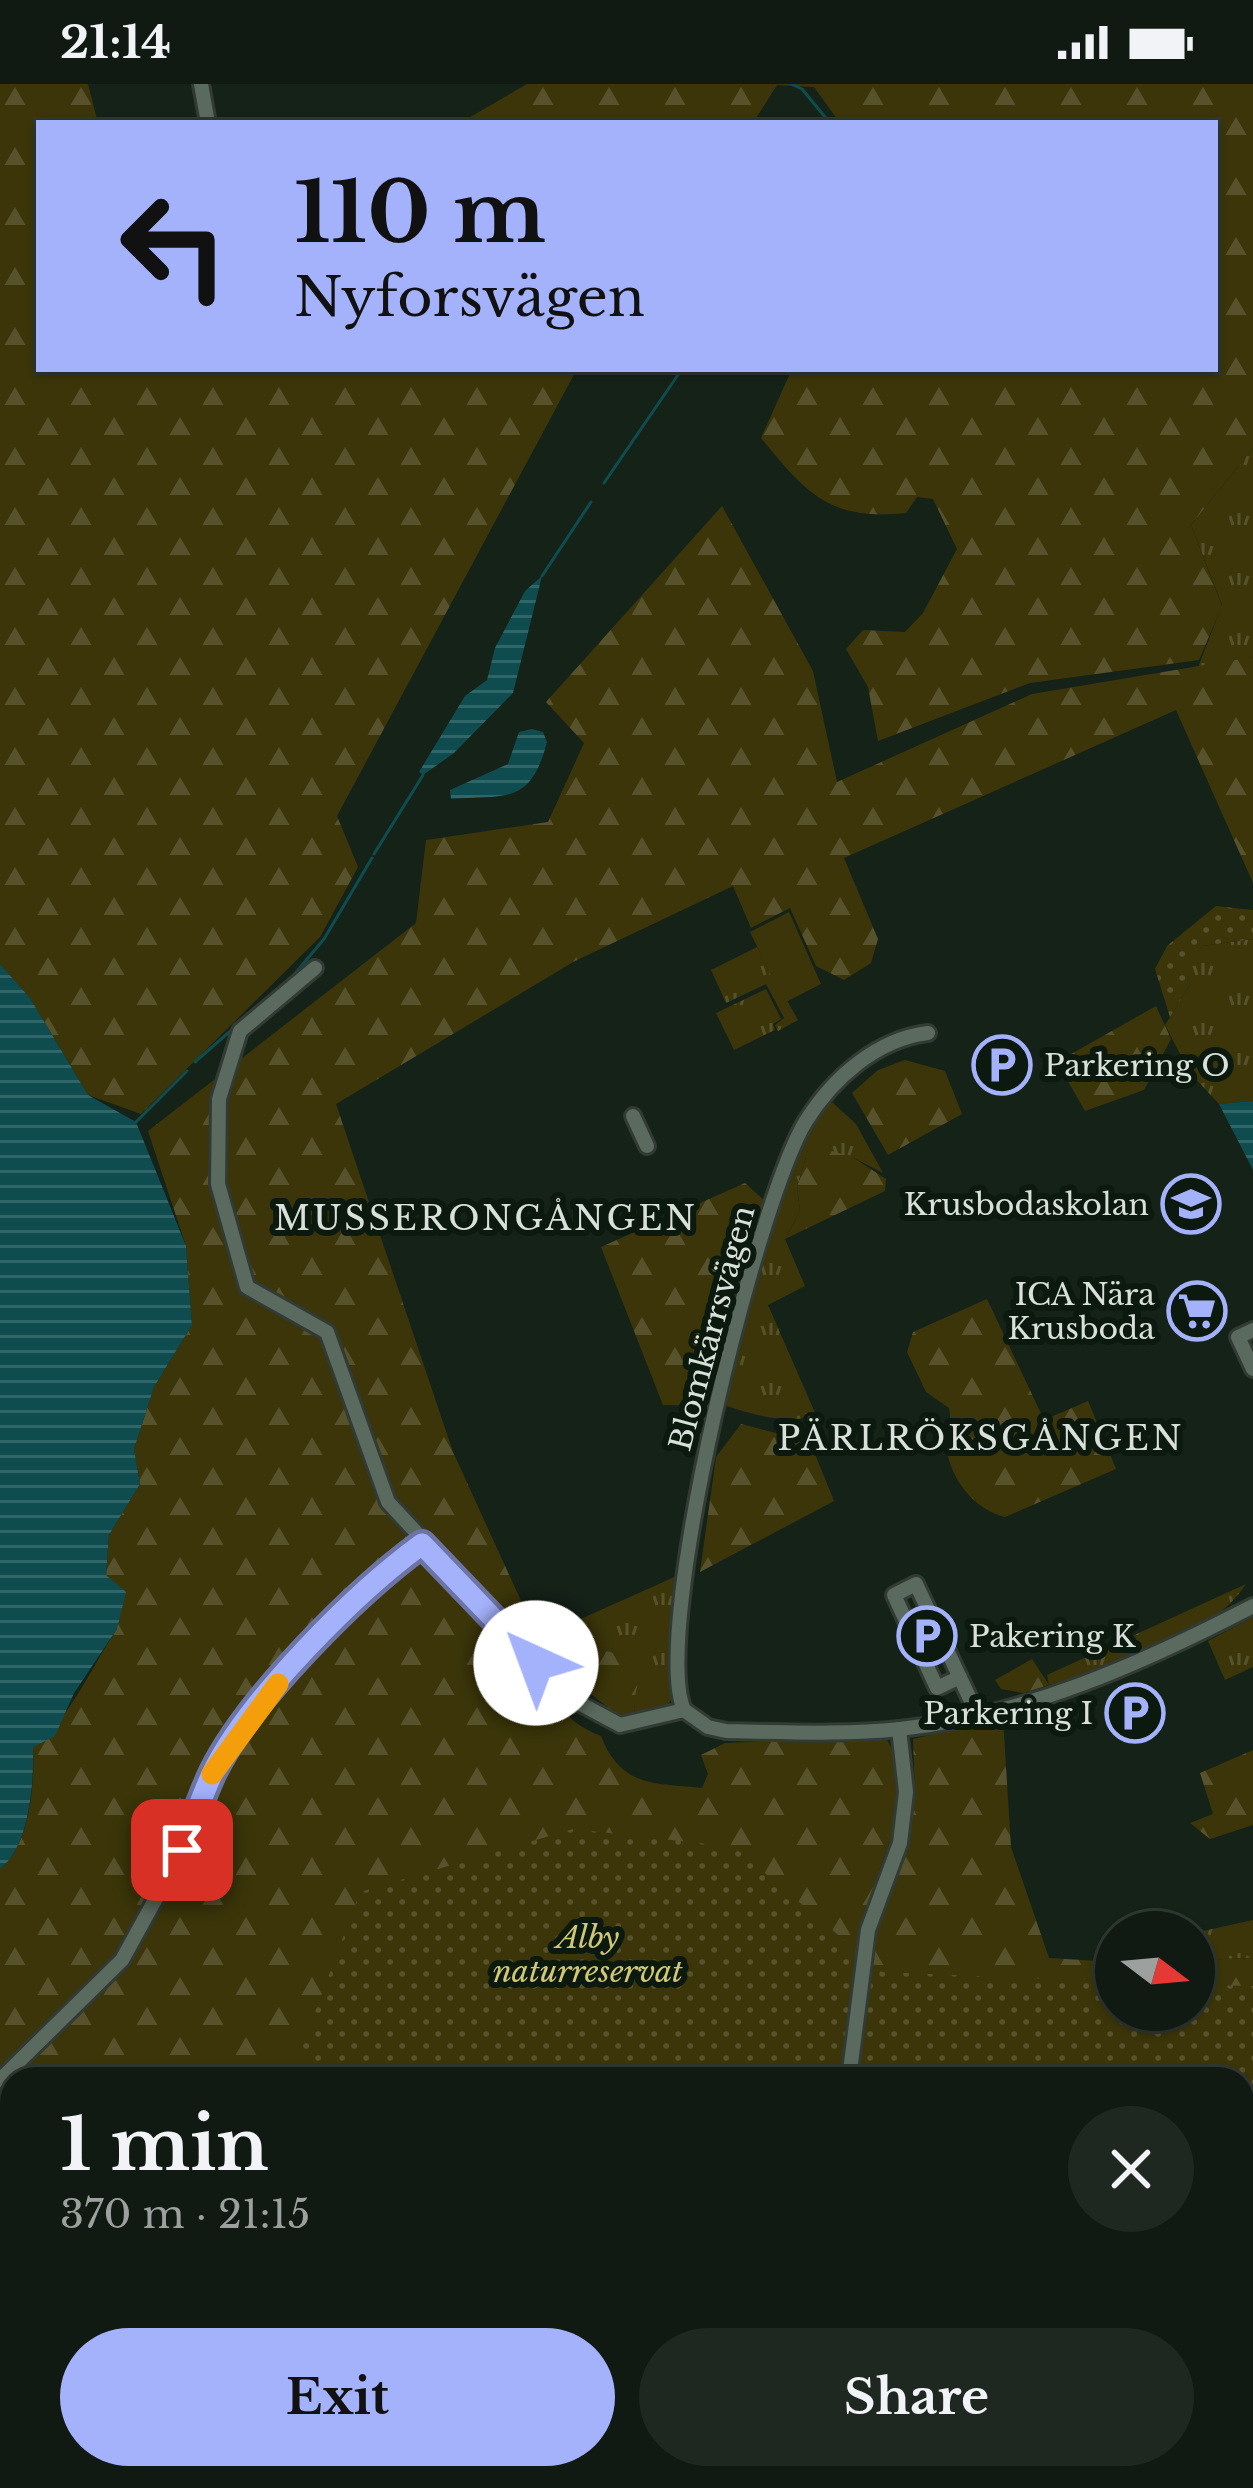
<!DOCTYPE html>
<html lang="en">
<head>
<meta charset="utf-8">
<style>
	:root { --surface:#101a12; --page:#1e2720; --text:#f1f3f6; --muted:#9ca19f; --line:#303832; --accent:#a4b2fc }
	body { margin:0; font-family:"Libre Baskerville",serif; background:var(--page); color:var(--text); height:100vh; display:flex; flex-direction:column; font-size:45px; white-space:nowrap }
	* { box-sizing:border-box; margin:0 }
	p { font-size:39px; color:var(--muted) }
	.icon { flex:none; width:66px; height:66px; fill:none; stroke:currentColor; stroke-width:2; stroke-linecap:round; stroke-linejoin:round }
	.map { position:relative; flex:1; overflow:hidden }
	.drawer { position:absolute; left:0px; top:1983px; width:1254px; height:423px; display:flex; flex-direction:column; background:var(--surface); border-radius:36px 36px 0 0; box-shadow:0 3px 9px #0004,0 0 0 3px var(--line) }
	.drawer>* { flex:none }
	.banner { position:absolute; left:36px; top:36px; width:1182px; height:252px; border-radius:0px; box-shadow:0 3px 9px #0004,0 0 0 3px var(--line); background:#a4b2fc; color:#111; overflow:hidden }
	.needle { width:78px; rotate:106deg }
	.fabs { position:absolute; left:1095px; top:1827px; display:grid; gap:24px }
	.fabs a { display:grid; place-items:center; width:120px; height:120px; border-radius:50%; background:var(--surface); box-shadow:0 3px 9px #0004,0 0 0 3px var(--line); font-size:60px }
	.pin { position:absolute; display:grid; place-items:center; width:102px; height:102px; color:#fff; margin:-51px; border-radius:24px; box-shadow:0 6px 18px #0006 }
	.me { position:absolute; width:132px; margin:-66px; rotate:317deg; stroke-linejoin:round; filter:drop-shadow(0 0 9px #0008) }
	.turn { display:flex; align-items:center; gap:42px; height:252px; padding:0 60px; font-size:54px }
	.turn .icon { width:156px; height:156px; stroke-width:2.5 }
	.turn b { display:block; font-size:84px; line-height:102px }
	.round { display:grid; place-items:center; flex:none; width:126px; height:126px; border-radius:63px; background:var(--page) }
	.head { display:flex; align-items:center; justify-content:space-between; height:204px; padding:0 60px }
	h1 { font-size:72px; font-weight:700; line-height:90px }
	.button { display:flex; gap:24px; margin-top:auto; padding:24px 60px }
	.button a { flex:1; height:138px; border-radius:72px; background:var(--accent); color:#111; font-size:48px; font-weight:700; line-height:138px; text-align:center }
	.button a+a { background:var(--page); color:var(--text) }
	.status { display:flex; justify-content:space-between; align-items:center; height:84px; padding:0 60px; background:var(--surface); direction:ltr }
	.status svg { height:33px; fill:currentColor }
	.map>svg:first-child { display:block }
	.grass { fill:url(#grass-tufts) }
	.forest { fill:url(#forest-firs) }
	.park { fill:url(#park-dots) }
	.pitch { fill:#3b3509 }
	.water { fill:url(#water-rules) }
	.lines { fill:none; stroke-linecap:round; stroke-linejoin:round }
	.stream { stroke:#0f4c4f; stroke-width:3 }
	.minor-casing { stroke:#313a33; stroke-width:20 }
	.minor { stroke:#5b6a5e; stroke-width:14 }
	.route-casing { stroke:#6b74a4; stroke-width:30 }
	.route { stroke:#a4b2fc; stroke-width:21 }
	.slow { stroke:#f59e0b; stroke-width:21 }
	.labels { text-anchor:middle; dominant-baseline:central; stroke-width:12; stroke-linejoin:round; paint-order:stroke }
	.poi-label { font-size:30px; fill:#d8e0d9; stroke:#0c190f; text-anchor:end }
	.street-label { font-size:30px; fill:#d8e0d9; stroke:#0c190f }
	.park-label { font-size:30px; font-style:italic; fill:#d2c776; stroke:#0c190f }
	.neighbourhood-label { font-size:33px; letter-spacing:3px; fill:#d8e0d9; stroke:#0c190f }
</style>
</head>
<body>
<div class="status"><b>21:14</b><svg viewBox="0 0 49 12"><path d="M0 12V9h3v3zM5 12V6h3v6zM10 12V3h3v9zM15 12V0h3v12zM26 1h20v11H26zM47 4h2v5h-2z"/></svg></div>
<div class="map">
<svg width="1253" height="2404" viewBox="0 0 1253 2404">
	<defs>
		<pattern id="grass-tufts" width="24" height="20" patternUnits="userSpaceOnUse" patternTransform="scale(3)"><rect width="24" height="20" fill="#3b3509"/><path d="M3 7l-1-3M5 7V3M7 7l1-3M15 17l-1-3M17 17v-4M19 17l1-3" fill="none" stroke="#57522c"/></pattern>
		<pattern id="forest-firs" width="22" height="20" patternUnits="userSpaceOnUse" patternTransform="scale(3)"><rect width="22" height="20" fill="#3b3509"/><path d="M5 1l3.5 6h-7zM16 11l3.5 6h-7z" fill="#57522c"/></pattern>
		<pattern id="park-dots" width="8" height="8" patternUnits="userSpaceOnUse" patternTransform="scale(3)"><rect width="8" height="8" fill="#3b3509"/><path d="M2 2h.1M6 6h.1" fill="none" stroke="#57522c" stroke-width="1.8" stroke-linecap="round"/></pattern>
		<pattern id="water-rules" width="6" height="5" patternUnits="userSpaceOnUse" patternTransform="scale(3)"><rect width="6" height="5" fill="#0f4c4f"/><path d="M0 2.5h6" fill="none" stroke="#316668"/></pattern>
	</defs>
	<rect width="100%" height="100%" fill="#152218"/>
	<g class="grass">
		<path d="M 1253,364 L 1253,573 L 1197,586 L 1222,521 L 1191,441 Z"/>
		<path d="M 1253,855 L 1253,1017 L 1219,1020 L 1190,989 L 1165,941 L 1190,901 L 1185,880 L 1202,862 Z"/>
		<path d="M 757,863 L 798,936 L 778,947 L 775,941 L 784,934 L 766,900 L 726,919 L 711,886 Z"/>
		<path d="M 766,905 L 781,935 L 773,940 L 775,946 L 734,966 L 716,929 Z"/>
		<path d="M 832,1018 L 856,1040 L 883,1089 L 854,1074 L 808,1066 L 797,1103 L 800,1127 L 785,1155 L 805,1202 L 768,1221 L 816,1331 C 787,1341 753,1331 724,1321 C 741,1258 786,1053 832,1018 Z"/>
		<path d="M 679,1491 L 672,1615 L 662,1628 L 634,1630 L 637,1578 C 607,1562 571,1565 538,1554 Z"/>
		<path d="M 1246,1500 C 1208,1558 1112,1582 1049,1601 L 1047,1591 Z"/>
		<path d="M 1253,1533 L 1253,1583 L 1225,1596 L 1208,1557 Z"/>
		<path d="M 1253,1836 L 1253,1874 L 1194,1876 L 1194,1849 Z"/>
	</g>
	<g class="forest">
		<path d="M 0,0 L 88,0 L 98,39 L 39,39 L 39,285 L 577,285 L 337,732 L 358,783 L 320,853 L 141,1030 L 88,1011 L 30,914 L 0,880 Z"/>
		<path d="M 527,0 L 1253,0 L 1253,364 L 1191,441 L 1222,522 L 1199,576 L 1030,599 L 878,657 L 868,603 L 846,565 L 863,546 L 905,548 L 923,529 L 957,465 L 933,415 L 917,413 L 906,429 C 830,437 807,410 761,354 L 792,285 L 1215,285 L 1215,39 L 840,39 L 814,3 L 777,1 L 753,39 L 460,39 Z"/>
		<path d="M 722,422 L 813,587 L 837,698 L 1032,610 L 1253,573 L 1253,799 L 1176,626 L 844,774 L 878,855 L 871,879 L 844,896 L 816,882 L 790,824 L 751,844 L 733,802 L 575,877 L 336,1020 L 453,1368 L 538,1554 C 571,1565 608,1562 638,1578 L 634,1630 L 617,1631 L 550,1577 L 538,1557 C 535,1600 561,1637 601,1652 C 621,1703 653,1699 702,1704 L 708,1690 L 701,1671 L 725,1659 L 878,1653 L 888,1657 C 916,1719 888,1753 872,1810 C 863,1843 858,1877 852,1911 L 380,1995 L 12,1995 L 12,2203 L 0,2187 L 0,1785 C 30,1761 35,1699 33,1663 C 62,1648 95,1577 117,1545 L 106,1492 L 109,1451 L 140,1400 L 134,1365 L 154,1303 L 192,1241 L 186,1162 L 148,1047 L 416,839 L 426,756 L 548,738 L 584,659 L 546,618 Z"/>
		<path d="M 1156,922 L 1171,955 L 1144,1006 L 1085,1027 L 1057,978 Z"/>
		<path d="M 905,976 L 945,987 L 962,1030 L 888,1071 L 852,1009 L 878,986 Z"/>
		<path d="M 820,1063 L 854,1074 L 886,1095 L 885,1107 L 785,1155 L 800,1127 L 797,1103 L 808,1066 Z"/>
		<path d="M 745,1099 L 766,1118 L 710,1322 L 663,1321 L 601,1163 Z"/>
		<path d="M 987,1215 L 1044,1336 L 1088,1317 L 1116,1385 L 1005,1433 C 973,1425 950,1394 946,1362 C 944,1347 953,1339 949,1324 L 926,1308 L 907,1268 L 913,1248 Z"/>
		<path d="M 741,1340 L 780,1350 L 804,1343 L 834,1417 L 700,1488 L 716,1373 Z"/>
		<path d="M 1032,1575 L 1049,1601 L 1023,1609 L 1001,1605 L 995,1596 Z"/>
		<path d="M 1003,1634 L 1011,1763 L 1049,1874 L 1116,1878 L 1116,1926 L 1194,1926 L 1194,1876 L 1253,1874 L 1253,1961 L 864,1911 L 874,1840 L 906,1762 L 915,1711 L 913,1655 Z"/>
		<path d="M 1253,1666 L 1253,1741 L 1210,1755 L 1190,1739 L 1213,1730 L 1200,1689 Z"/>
	</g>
	<g class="park">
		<path d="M 1216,822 L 1253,826 L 1253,855 L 1202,862 L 1186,880 L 1190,901 L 1170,933 L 1155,885 L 1167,862 Z"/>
		<path d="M 573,1745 L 734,1763 L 882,1888 L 1116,1898 L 1116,1926 L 1194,1926 L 1194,1901 L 1253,1902 L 1253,2404 L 95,2404 L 95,2394 L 1242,2394 L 1242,1995 L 290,1995 L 360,1808 Z"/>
	</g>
	<path class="pitch" d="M 789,828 L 821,900 L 784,919 L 750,848 Z"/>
	<g class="water">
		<path d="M 542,492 L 513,609 L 454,669 L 423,691 L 419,688 L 465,612 L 487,596 L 495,564 L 525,507 Z"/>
		<path d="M 532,645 L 543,648 L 547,658 C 530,723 505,710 451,715 L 450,706 L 508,680 L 519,648 Z"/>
		<path d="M 0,880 L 30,914 L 88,1011 L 136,1038 L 186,1162 L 192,1241 L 154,1303 L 134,1365 L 140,1400 L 109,1451 L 106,1491 L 126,1508 L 117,1545 L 74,1609 L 55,1652 L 33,1663 C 34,1698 30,1762 0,1785 Z"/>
		<path d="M 1253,1017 L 1253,1086 L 1219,1020 Z"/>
		<path d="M 0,2189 L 12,2203 L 12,2394 L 95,2394 L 95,2404 L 0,2404 Z"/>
	</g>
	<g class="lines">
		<g class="stream">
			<path d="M 791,0 L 802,5 L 830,39"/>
			<path d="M 604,399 L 682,285"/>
			<path d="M 542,492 L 591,418"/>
			<path d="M 374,770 L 423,691"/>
			<path d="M 195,978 L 292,893 L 324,855 L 372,774"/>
			<path d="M 136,1038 L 187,987"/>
		</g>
		<defs>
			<g id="minor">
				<path d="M 201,0 L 208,39"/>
				<path d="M 315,884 L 240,947 L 219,1015 L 218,1100 L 247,1203 L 327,1248 L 388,1418 L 537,1579 L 579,1619 L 620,1641 L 684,1626"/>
				<path d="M 633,1032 L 647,1062"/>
				<path d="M 1253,1246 L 1238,1253 L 1253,1285"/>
				<path d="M 960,1593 L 937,1604 L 894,1511 L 916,1500 L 978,1632"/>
				<path d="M 684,1626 C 650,1548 758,1114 806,1037 C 833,994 877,955 928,949"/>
				<path d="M 684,1626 L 708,1643 L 726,1647 C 783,1648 843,1651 900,1645 C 1025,1632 1143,1579 1253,1522"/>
				<path d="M 849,1995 L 868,1846 L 900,1759 L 906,1708 L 899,1645"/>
				<path d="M 0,1996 L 122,1876 L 182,1767 L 215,1684 L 264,1619 L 338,1532 L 421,1460"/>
			</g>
		</defs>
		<use href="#minor" class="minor-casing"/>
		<use href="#minor" class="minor"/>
	</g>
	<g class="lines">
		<defs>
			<path id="route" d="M 182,1766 C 193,1740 201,1713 213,1688 C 249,1615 356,1508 422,1460 L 536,1579"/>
		</defs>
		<use href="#route" class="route-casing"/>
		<use href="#route" class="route"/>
		<path class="slow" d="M 212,1690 L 278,1600"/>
	</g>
	<defs>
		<symbol id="parking-ring" viewBox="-11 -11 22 22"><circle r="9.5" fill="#0c190f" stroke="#a4b2fc" stroke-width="1.5"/><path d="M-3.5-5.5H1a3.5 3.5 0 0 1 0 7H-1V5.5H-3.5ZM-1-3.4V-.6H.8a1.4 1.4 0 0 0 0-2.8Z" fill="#a4b2fc"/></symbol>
		<symbol id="school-ring" viewBox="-11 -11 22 22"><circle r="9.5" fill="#0c190f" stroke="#a4b2fc" stroke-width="1.5"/><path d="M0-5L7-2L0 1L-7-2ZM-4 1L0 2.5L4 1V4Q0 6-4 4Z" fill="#a4b2fc"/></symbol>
		<symbol id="supermarket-ring" viewBox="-11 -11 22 22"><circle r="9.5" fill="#0c190f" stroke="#a4b2fc" stroke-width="1.5"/><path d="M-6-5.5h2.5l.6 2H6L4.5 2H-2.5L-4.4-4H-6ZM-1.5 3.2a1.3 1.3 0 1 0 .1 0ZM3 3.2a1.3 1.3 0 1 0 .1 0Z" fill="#a4b2fc"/></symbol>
	</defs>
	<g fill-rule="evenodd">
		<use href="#parking-ring" x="969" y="948" width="66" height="66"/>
		<use href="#school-ring" x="1158" y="1087" width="66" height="66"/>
		<use href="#supermarket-ring" x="1164" y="1194" width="66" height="66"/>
		<use href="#parking-ring" x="894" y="1519" width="66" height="66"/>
		<use href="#parking-ring" x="1102" y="1596" width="66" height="66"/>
	</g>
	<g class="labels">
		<g class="poi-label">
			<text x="1044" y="981" text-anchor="start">Parkering O</text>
			<text x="1149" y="1120">Krusbodaskolan</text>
			<text x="1155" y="1210">ICA Nära<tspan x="1155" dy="34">Krusboda</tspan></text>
			<text x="969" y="1552" text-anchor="start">Pakering K</text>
			<text x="1093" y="1629">Parkering I</text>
		</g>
		<g class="street-label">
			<text transform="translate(712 1244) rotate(-75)">Blomkärrsvägen</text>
		</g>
		<g class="park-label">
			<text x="588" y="1853">Alby<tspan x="588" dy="34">naturreservat</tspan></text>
		</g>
		<g class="neighbourhood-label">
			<text x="486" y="1134">MUSSERONGÅNGEN</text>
			<text x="981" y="1354">PÄRLRÖKSGÅNGEN</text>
		</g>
	</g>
</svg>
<div class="fabs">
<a><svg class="needle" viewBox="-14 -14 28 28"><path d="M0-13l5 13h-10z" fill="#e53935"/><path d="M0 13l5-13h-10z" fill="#9ca19f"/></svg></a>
</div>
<div class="pin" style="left:182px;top:1766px;background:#d93025"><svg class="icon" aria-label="arrive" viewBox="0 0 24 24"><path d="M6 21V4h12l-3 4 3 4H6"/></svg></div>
<svg class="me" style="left:536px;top:1579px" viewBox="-20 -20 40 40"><circle r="19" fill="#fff"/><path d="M0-13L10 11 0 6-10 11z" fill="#a4b2fc"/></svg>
<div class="banner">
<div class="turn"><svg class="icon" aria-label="left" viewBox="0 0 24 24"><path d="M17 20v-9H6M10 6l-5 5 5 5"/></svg><div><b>110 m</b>Nyforsvägen</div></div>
</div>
<section class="drawer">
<div class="head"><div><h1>1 min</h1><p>370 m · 21:15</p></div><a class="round"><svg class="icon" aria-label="close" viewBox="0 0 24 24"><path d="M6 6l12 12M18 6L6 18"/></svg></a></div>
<div class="button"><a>Exit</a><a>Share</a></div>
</section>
</div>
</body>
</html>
